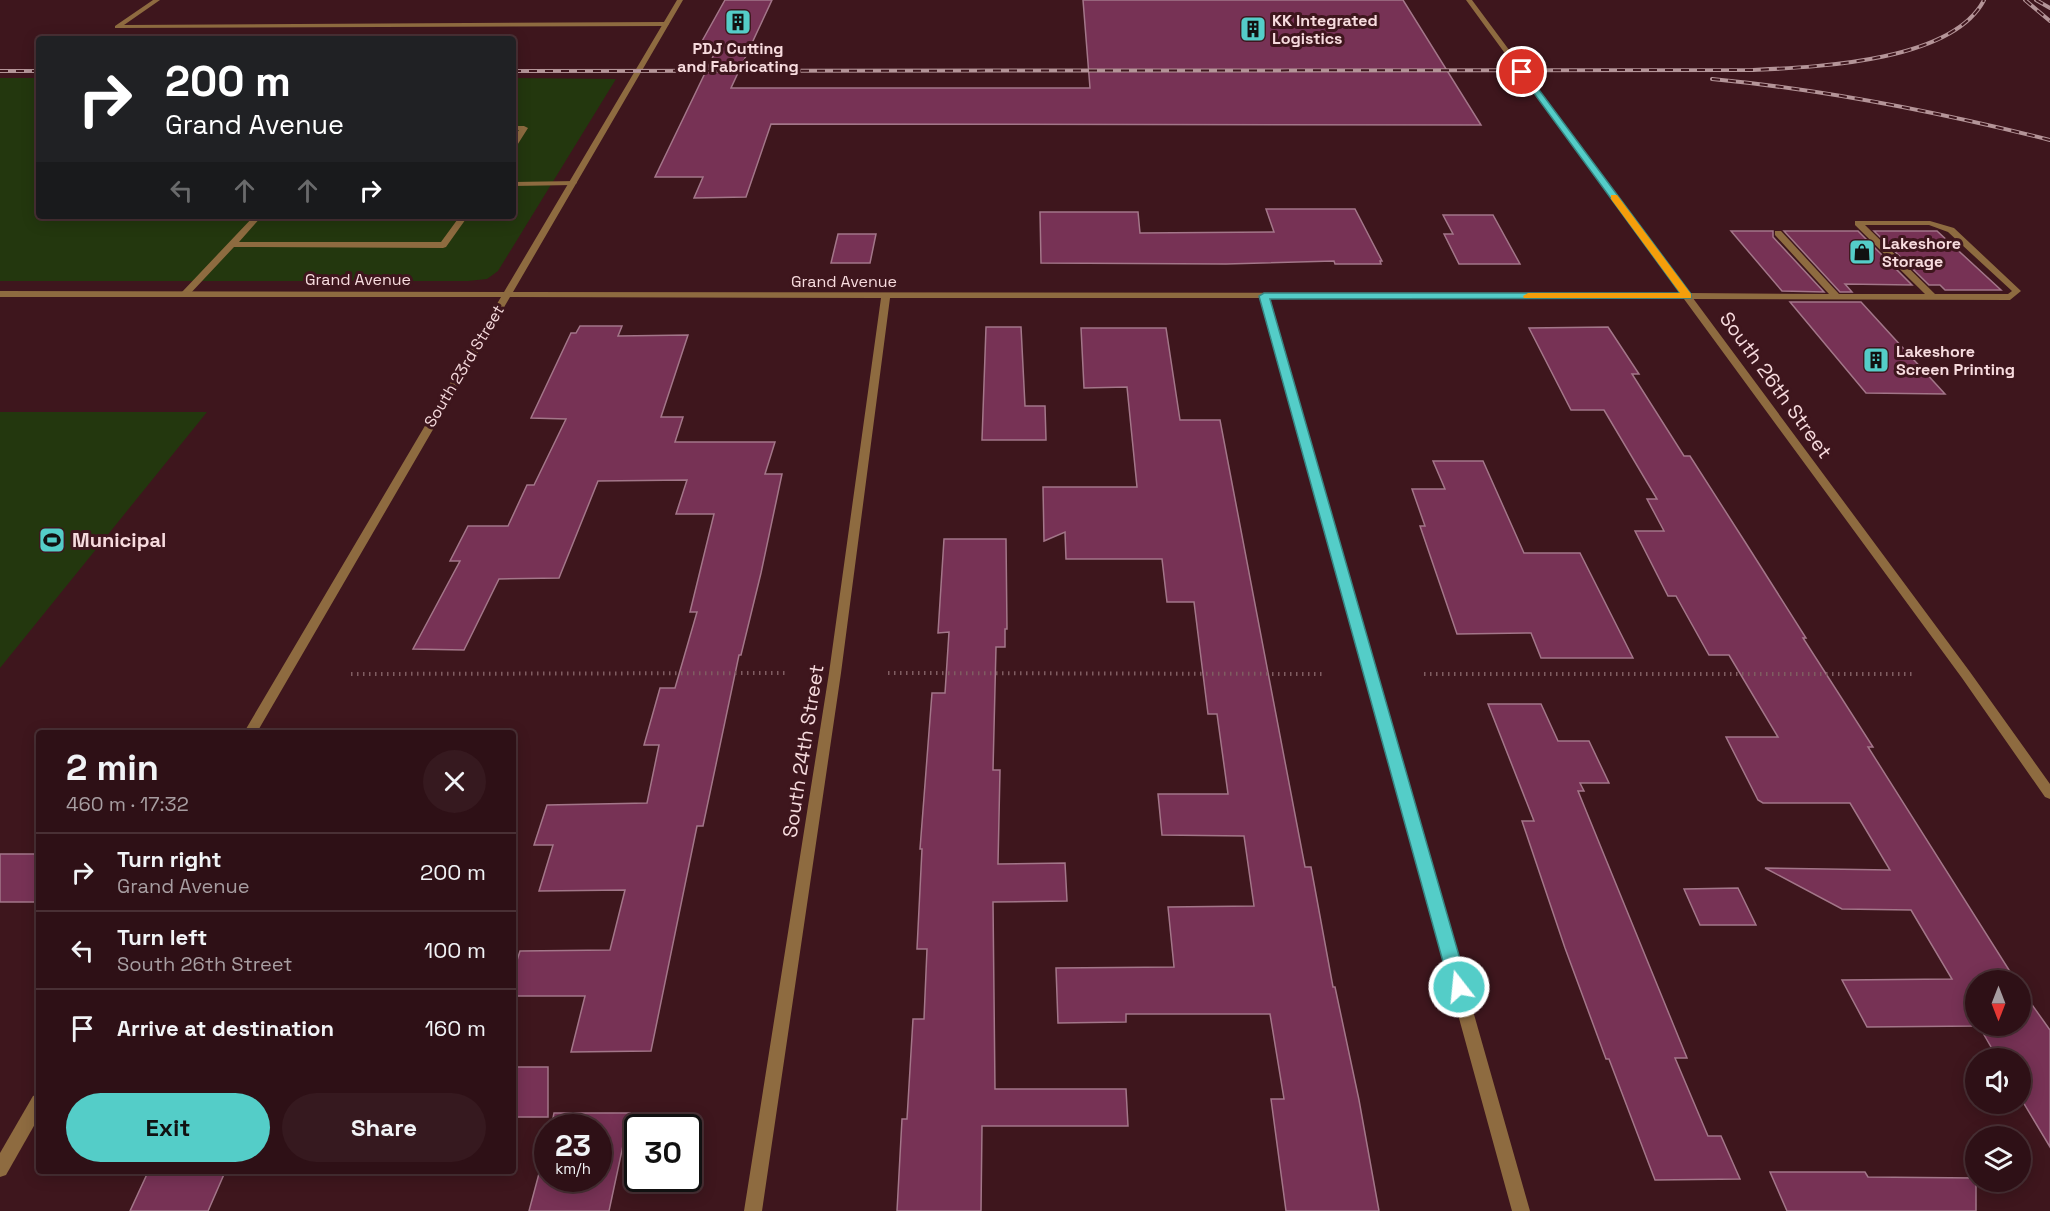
<!DOCTYPE html>
<html lang="en">
<head>
<meta charset="utf-8">
<style>
	:root { --surface:#2e1016; --page:#36191f; --text:#f1f3f6; --muted:#a79da1; --line:#493035; --accent:#54cdc8 }
	body { margin:0; font-family:"Space Grotesk",sans-serif; background:var(--page); color:var(--text); height:100vh; display:flex; flex-direction:column; font-size:22px; white-space:nowrap }
	* { box-sizing:border-box; margin:0 }
	p { font-size:20px; color:var(--muted) }
	.icon { flex:none; width:33px; height:33px; fill:none; stroke:currentColor; stroke-width:2; stroke-linecap:round; stroke-linejoin:round }
	.map { position:relative; flex:1; overflow:hidden }
	.drawer { position:absolute; left:36px; top:730px; width:480px; height:444px; display:flex; flex-direction:column; background:var(--surface); border-radius:6px; box-shadow:0 3px 15px #0003,0 0 0 2px var(--line) }
	.drawer>* { flex:none }
	.hud { position:absolute; left:36px; top:36px; width:480px; height:183px; border-radius:6px; box-shadow:0 3px 15px #0003,0 0 0 2px var(--line); background:#202124; color:#fff; overflow:hidden }
	.needle { width:39px; rotate:180deg }
	.buttons { position:absolute; left:1965px; top:970px; display:grid; gap:12px }
	.buttons a { display:grid; place-items:center; width:66px; height:66px; border-radius:50%; background:var(--surface); box-shadow:0 3px 15px #0003,0 0 0 2px var(--line); font-size:30px }
	.speed { position:absolute; left:534px; top:1114px; display:flex; gap:12px; font-size:30px; font-weight:700; text-align:center }
	.speed>* { display:grid; place-content:center; width:78px; height:78px; border-radius:50%; background:var(--surface); box-shadow:0 3px 15px #0003,0 0 0 2px var(--line); line-height:1 }
	.speed small { font-size:15px; font-weight:400 }
	.speed .limit { border:3px solid #111; border-radius:9px; background:#fff; color:#111 }
	.pin { position:absolute; display:grid; place-items:center; width:51px; height:51px; color:#fff; margin:-26px; border:3px solid #fff; border-radius:50%; box-shadow:0 2px 6px #0007 }
	.me { position:absolute; width:66px; margin:-33px; rotate:344deg; stroke-linejoin:round; filter:drop-shadow(0 0 4px #0008) }
	.turn { display:flex; align-items:center; gap:21px; height:126px; padding:0 30px; font-size:27px }
	.turn .icon { width:78px; height:78px; stroke-width:2.5 }
	.turn b { display:block; font-size:42px; line-height:51px }
	.lanes { display:flex; align-items:center; height:57px; padding:0 30px; background:#0003; justify-content:center; gap:30px; direction:ltr }
	.lanes .off { opacity:.35 }
	.round { display:grid; place-items:center; flex:none; width:63px; height:63px; border-radius:32px; background:var(--page) }
	.overview { display:flex; align-items:center; justify-content:space-between; height:102px; padding:0 30px }
	h1 { font-size:36px; font-weight:700; line-height:45px }
	.primary-button { display:flex; gap:12px; margin-top:auto; padding:12px 30px }
	.primary-button a { flex:1; height:69px; border-radius:36px; background:var(--accent); color:#111; font-size:24px; font-weight:700; line-height:69px; text-align:center }
	.primary-button a+a { background:var(--page); color:var(--text) }
	ul { padding:0; list-style:none }
	li { display:flex; align-items:center; gap:18px; height:78px; padding:0 30px; border-top:2px solid var(--line) }
	li div { flex:1 }
	li b { display:block; font-size:22px }
	li em { font-style:normal }
	.map>svg:first-child { display:block }
	.green { fill:#23370e }
	.building { fill:#773255; stroke:#a37689; stroke-width:1.5 }
	.lines { fill:none; stroke-linecap:round; stroke-linejoin:round }
	.path { stroke:#7f5c61; stroke-width:4; stroke-dasharray:1.5 4.5; stroke-linecap:butt }
	.lane { fill:#8e6b40; fill-rule:evenodd }
	.street { fill:#8e6b40; fill-rule:evenodd }
	.rail-casing { stroke:#b49498; stroke-width:4 }
	.rail { stroke:#3e161d; stroke-width:2; stroke-dasharray:8; stroke-linecap:butt }
	.route { fill:#54cdc8; stroke:#378582; stroke-width:1.5 }
	.slow { fill:#f59e0b }
	.labels { text-anchor:middle; dominant-baseline:central; stroke-width:6; stroke-linejoin:round; paint-order:stroke }
	.far-poi-label { font-size:16px; font-weight:bold; fill:#f7dbde; stroke:#3e161d; text-anchor:start }
	.far-street-label { font-size:16px; fill:#f7dbde; stroke:#3e161d }
	.street-label { font-size:20px; fill:#f7dbde; stroke:#3e161d }
	.poi-label { font-size:20px; font-weight:bold; fill:#f7dbde; stroke:#3e161d; text-anchor:start }
</style>
</head>
<body>
<div class="map">
<svg width="2050" height="1211" viewBox="0 0 2050 1211">
	<rect width="100%" height="100%" fill="#3e161d"/>
	<g class="green">
		<path d="M 0,78 L 39,78 L 39,216 L 513,216 L 513,78 L 616,79 L 498,271 L 487,279 L 468,281 L 0,281 Z"/>
		<path d="M 0,412 L 207,412 L 0,668 Z"/>
	</g>
	<g class="building">
		<path d="M 725,0 L 772,0 L 731,88 L 1090,88 L 1083,0 L 1403,0 L 1481,125 L 771,124 L 746,197 L 694,198 L 703,177 L 655,177 L 719,44 L 701,43 Z"/>
		<path d="M 1266,209 L 1355,209 L 1382,261 L 1380,261 L 1381,264 L 1335,264 L 1334,261 L 1226,264 L 1041,263 L 1040,212 L 1138,212 L 1140,233 L 1274,232 Z"/>
		<path d="M 1443,215 L 1493,215 L 1520,264 L 1459,264 L 1444,234 L 1453,234 Z"/>
		<path d="M 1731,231 L 1773,231 L 1773,237 L 1824,292 L 1782,291 Z"/>
		<path d="M 1784,231 L 1858,231 L 1912,285 L 1845,284 L 1852,292 L 1840,292 Z"/>
		<path d="M 1874,231 L 1937,231 L 2001,290 L 1945,290 L 1940,285 L 1929,285 Z"/>
		<path d="M 838,234 L 876,234 L 870,263 L 831,263 Z"/>
		<path d="M 1790,302 L 1861,302 L 1945,394 L 1866,393 Z"/>
		<path d="M 580,326 L 622,326 L 618,336 L 688,335 L 661,417 L 683,417 L 675,442 L 775,442 L 765,474 L 782,474 L 761,573 L 741,655 L 739,655 L 703,826 L 697,826 L 651,1051 L 571,1052 L 585,996 L 513,996 L 513,973 L 520,951 L 610,950 L 625,890 L 539,891 L 553,845 L 534,845 L 547,805 L 647,803 L 659,745 L 644,745 L 660,688 L 675,688 L 697,612 L 690,612 L 714,514 L 676,514 L 687,480 L 598,481 L 559,578 L 499,579 L 464,650 L 413,649 L 460,561 L 450,561 L 468,526 L 508,526 L 527,485 L 534,485 L 566,419 L 531,418 L 571,333 L 576,333 Z"/>
		<path d="M 986,327 L 1021,327 L 1025,406 L 1045,406 L 1046,440 L 982,440 Z"/>
		<path d="M 1608,327 L 1639,374 L 1632,374 L 1684,456 L 1690,456 L 1747,545 L 1806,638 L 1803,638 L 1873,747 L 1868,747 L 2016,981 L 1976,981 L 1976,1026 L 1867,1027 L 1842,980 L 1952,979 L 1911,910 L 1842,909 L 1765,868 L 1890,870 L 1850,803 L 1763,803 L 1758,800 L 1726,737 L 1778,737 L 1729,655 L 1709,655 L 1676,596 L 1668,596 L 1635,531 L 1664,531 L 1647,499 L 1657,499 L 1604,410 L 1571,410 L 1529,328 Z"/>
		<path d="M 1081,328 L 1166,328 L 1180,420 L 1220,420 L 1305,867 L 1311,867 L 1333,987 L 1335,987 L 1359,1100 L 1379,1211 L 1286,1211 L 1271,1099 L 1284,1099 L 1270,1014 L 1126,1014 L 1126,1022 L 1058,1023 L 1056,968 L 1174,967 L 1168,907 L 1254,906 L 1244,836 L 1162,835 L 1158,794 L 1228,794 L 1217,714 L 1208,714 L 1194,602 L 1167,602 L 1162,559 L 1066,559 L 1065,532 L 1044,541 L 1043,487 L 1137,487 L 1127,387 L 1084,388 Z"/>
		<path d="M 1433,461 L 1483,461 L 1524,553 L 1580,553 L 1633,658 L 1541,658 L 1531,633 L 1457,634 L 1420,526 L 1425,526 L 1412,489 L 1445,489 Z"/>
		<path d="M 944,539 L 1006,539 L 1007,629 L 1005,629 L 1005,647 L 996,647 L 993,770 L 1000,770 L 998,864 L 1065,863 L 1067,901 L 993,902 L 995,1089 L 1126,1089 L 1128,1126 L 982,1126 L 981,1211 L 897,1211 L 902,1119 L 907,1119 L 913,1019 L 924,1019 L 927,949 L 917,949 L 922,849 L 920,849 L 932,693 L 945,693 L 949,632 L 938,633 Z"/>
		<path d="M 1488,704 L 1541,704 L 1558,741 L 1589,741 L 1609,783 L 1580,783 L 1584,791 L 1578,791 L 1687,1058 L 1675,1058 L 1708,1136 L 1721,1136 L 1740,1179 L 1655,1180 L 1609,1059 L 1606,1059 L 1565,948 L 1522,821 L 1534,821 Z"/>
		<rect x="0" y="854" width="39" height="48"/>
		<path d="M 1738,888 L 1756,925 L 1700,925 L 1684,889 Z"/>
		<path d="M 2020,988 L 2050,1030 L 2050,1147 L 2020,1097 L 2020,1059 L 1998,1059 L 1979,1026 L 2020,1026 Z"/>
		<rect x="513" y="1067" width="35" height="50"/>
		<path d="M 554,1113 L 630,1113 L 609,1211 L 529,1211 L 548,1140 L 548,1179 L 598,1179 L 598,1128 L 551,1128 Z"/>
		<path d="M 148,1172 L 225,1172 L 208,1211 L 130,1211 Z"/>
		<path d="M 1770,1172 L 1865,1172 L 1868,1177 L 1976,1178 L 1976,1211 L 1787,1211 Z"/>
	</g>
	<g class="lines">
		<g class="path">
			<path d="M 888,673 L 1326,674"/>
			<path d="M 351,674 L 788,673"/>
			<path d="M 1424,674 L 1915,674"/>
		</g>
		<g class="lane">
			<path d="M 153,0 L 160,0 L 124,25 L 666,22 L 669,24 L 666,26 L 115,28 L 115,26 Z"/>
			<path d="M 513,126 L 524,126 L 528,128 L 516,147 L 513,147 L 513,139 L 519,130 L 513,130 Z"/>
			<path d="M 576,181 L 577,183 L 573,185 L 513,186 L 513,182 Z"/>
			<path d="M 254,216 L 262,216 L 239,242 L 441,242 L 460,216 L 468,216 L 446,247 L 443,248 L 234,247 L 188,296 L 182,296 L 182,292 Z"/>
			<path d="M 1855,221 L 1930,221 L 1954,228 L 2021,291 L 2010,300 L 1688,299 L 1684,296 L 1688,293 L 1829,294 L 1775,235 L 1775,231 L 1781,231 L 1839,294 L 1925,294 L 1855,225 ZM 1865,225 L 1929,225 L 1948,232 L 2012,291 L 2008,294 L 1935,294 Z"/>
		</g>
		<g class="street">
			<path d="M 677,0 L 683,0 L 513,292 L 1680,293 L 1466,0 L 1472,0 L 1970,672 L 2050,784 L 2050,799 L 2045,797 L 1962,678 L 1684,299 L 1270,298 L 1530,1211 L 1512,1211 L 1261,298 L 890,298 L 841,673 L 762,1211 L 744,1211 L 829,673 L 881,298 L 510,297 L 256,734 L 243,734 L 501,297 L 0,297 L 0,291 L 504,292 Z"/>
			<path d="M 39,1094 L 39,1117 L 6,1175 L 0,1177 L 0,1153 L 33,1096 Z"/>
		</g>
		<defs>
			<g id="rail">
				<path d="M 2025,0 L 2050,21"/>
				<path d="M 2036,0 L 2050,8"/>
				<path d="M 0,71 L 39,71"/>
				<path d="M 513,71 L 1753,70 C 1816,67 1952,62 1984,0"/>
				<path d="M 1712,79 C 1827,90 1938,112 2050,140"/>
			</g>
		</defs>
		<use href="#rail" class="rail-casing"/>
		<use href="#rail" class="rail"/>
	</g>
	<path class="route" d="M 1520,71 L 1525,71 L 1691,294 L 1691,298 L 1270,299 L 1468,987 L 1465,992 L 1459,994 L 1452,992 L 1450,987 L 1259,296 L 1264,293 L 1680,293 L 1520,74 Z"/>
	<path class="slow" d="M 1611,195 L 1617,195 L 1691,294 L 1691,298 L 1524,298 L 1523,296 L 1528,293 L 1680,293 L 1611,199 Z"/>
	<defs>
		<symbol id="building-square" viewBox="-11 -11 22 22"><rect x="-9" y="-9" width="18" height="18" rx="4" fill="#54cdc8" stroke="#3e161d"/><path d="M-4-6H4V6H1V3H-1V6H-4ZM-2.5-4.3h1.7v1.8h-1.7ZM.8-4.3h1.7v1.8H.8ZM-2.5-1h1.7V.8h-1.7ZM.8-1h1.7V.8H.8Z" fill="#111"/></symbol>
		<symbol id="shop-square" viewBox="-11 -11 22 22"><rect x="-9" y="-9" width="18" height="18" rx="4" fill="#54cdc8" stroke="#3e161d"/><path d="M-5-2.5h2.3a2.7 3.5 0 0 1 5.4 0H5L5.5 6h-11ZM-1.5-2.5h3a1.5 2.3 0 0 0-3 0Z" fill="#111"/></symbol>
		<symbol id="stadium-square" viewBox="-11 -11 22 22"><rect x="-9" y="-9" width="18" height="18" rx="4" fill="#54cdc8" stroke="#3e161d"/><path d="M0-5a6.5 5 0 1 0 0 10a6.5 5 0 1 0 0-10ZM-3.5-1.8h7v3.6h-7Z" fill="#111"/></symbol>
	</defs>
	<g fill-rule="evenodd">
		<use href="#building-square" x="723" y="7" width="30" height="30"/>
		<use href="#building-square" x="1238" y="14" width="30" height="30"/>
		<use href="#shop-square" x="1847" y="237" width="30" height="30"/>
		<use href="#building-square" x="1861" y="345" width="30" height="30"/>
		<use href="#stadium-square" x="37" y="525" width="30" height="30"/>
	</g>
	<g class="labels">
		<g class="far-poi-label">
			<text x="1272" y="20">KK Integrated<tspan x="1272" dy="18">Logistics</tspan></text>
			<text x="738" y="48" text-anchor="middle">PDJ Cutting<tspan x="738" dy="18">and Fabricating</tspan></text>
			<text x="1882" y="243">Lakeshore<tspan x="1882" dy="18">Storage</tspan></text>
			<text x="1896" y="351">Lakeshore<tspan x="1896" dy="18">Screen Printing</tspan></text>
		</g>
		<g class="far-street-label">
			<text x="358" y="279">Grand Avenue</text>
			<text x="844" y="281">Grand Avenue</text>
			<text transform="translate(464 366) rotate(-59)">South 23rd Street</text>
		</g>
		<g class="street-label">
			<text transform="translate(1776 385) rotate(54)">South 26th Street</text>
			<text transform="translate(803 751) rotate(-81)">South 24th Street</text>
		</g>
		<g class="poi-label">
			<text x="72" y="540">Municipal</text>
		</g>
	</g>
</svg>
<div class="buttons">
<a><svg class="needle" viewBox="-14 -14 28 28"><path d="M0-13l5 13h-10z" fill="#e53935"/><path d="M0 13l5-13h-10z" fill="#a79da1"/></svg></a>
<a><svg class="icon" aria-label="sound" viewBox="0 0 24 24"><path d="M4 9h4l5-4v14l-5-4H4zM17 9q2 3 0 6"/></svg></a>
<a><svg class="icon" aria-label="layers" viewBox="0 0 24 24"><path d="M12 4l9 5-9 5-9-5zM3 14l9 5 9-5"/></svg></a>
</div>
<div class="speed"><div>23<small>km/h</small></div><div class="limit">30</div></div>
<div class="pin" style="left:1522px;top:72px;background:#d93025"><svg class="icon" aria-label="arrive" viewBox="0 0 24 24"><path d="M6 21V4h12l-3 4 3 4H6"/></svg></div>
<svg class="me" style="left:1459px;top:987px" viewBox="-20 -20 40 40"><circle r="17" fill="#54cdc8" stroke="#fff" stroke-width="3"/><path d="M0-11L8 9 0 5-8 9z" fill="#fff"/></svg>
<div class="hud">
<div class="turn"><svg class="icon" aria-label="right" viewBox="0 0 24 24"><path d="M7 20v-9h11M14 6l5 5-5 5"/></svg><div><b>200 m</b>Grand Avenue</div></div>
<div class="lanes"><svg class="icon off" aria-label="left" viewBox="0 0 24 24"><path d="M17 20v-9H6M10 6l-5 5 5 5"/></svg><svg class="icon off" aria-label="ahead" viewBox="0 0 24 24"><path d="M12 20V5M6 11l6-6 6 6"/></svg><svg class="icon off" aria-label="ahead" viewBox="0 0 24 24"><path d="M12 20V5M6 11l6-6 6 6"/></svg><svg class="icon" aria-label="right" viewBox="0 0 24 24"><path d="M7 20v-9h11M14 6l5 5-5 5"/></svg></div>
</div>
<section class="drawer">
<div class="overview"><div><h1>2 min</h1><p>460 m · 17:32</p></div><a class="round"><svg class="icon" aria-label="close" viewBox="0 0 24 24"><path d="M6 6l12 12M18 6L6 18"/></svg></a></div>
<ul>
<li><svg class="icon" aria-label="right" viewBox="0 0 24 24"><path d="M7 20v-9h11M14 6l5 5-5 5"/></svg><div><b>Turn right</b><p>Grand Avenue</p></div><em>200 m</em></li>
<li><svg class="icon" aria-label="left" viewBox="0 0 24 24"><path d="M17 20v-9H6M10 6l-5 5 5 5"/></svg><div><b>Turn left</b><p>South 26th Street</p></div><em>100 m</em></li>
<li><svg class="icon" aria-label="arrive" viewBox="0 0 24 24"><path d="M6 21V4h12l-3 4 3 4H6"/></svg><div><b>Arrive at destination</b></div><em>160 m</em></li>
</ul>
<div class="primary-button"><a>Exit</a><a>Share</a></div>
</section>
</div>
</body>
</html>
